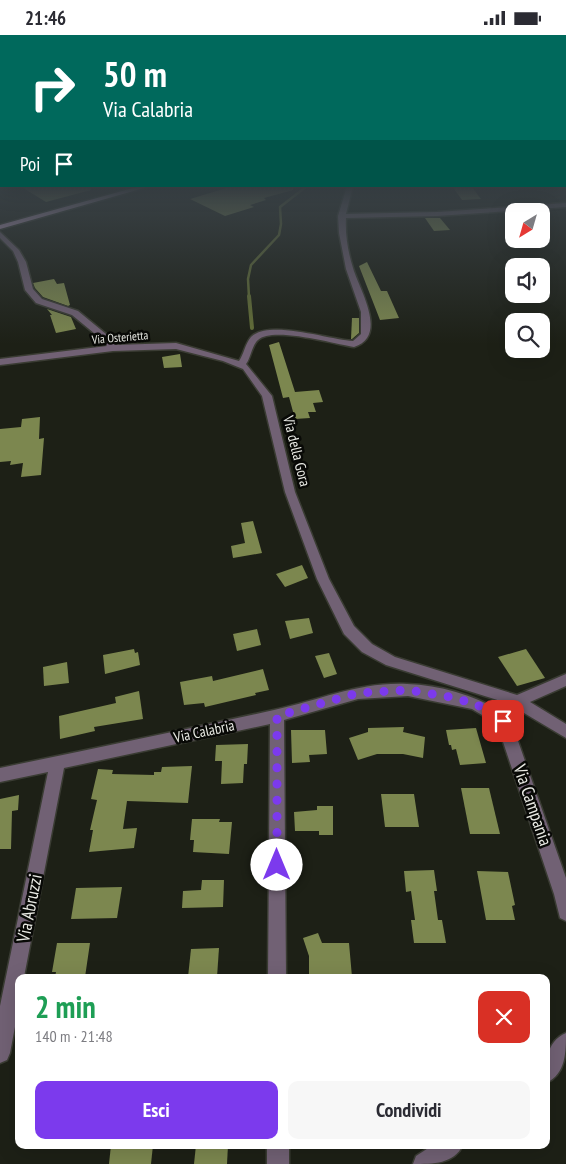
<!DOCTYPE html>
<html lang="it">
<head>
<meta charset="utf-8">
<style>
	:root { --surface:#fff; --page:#f7f7f7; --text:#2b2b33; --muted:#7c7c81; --accent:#7c3aed }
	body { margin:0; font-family:"PT Sans Narrow",sans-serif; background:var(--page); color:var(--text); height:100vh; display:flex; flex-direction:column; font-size:19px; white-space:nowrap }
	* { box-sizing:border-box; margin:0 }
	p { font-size:16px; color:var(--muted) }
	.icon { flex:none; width:28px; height:28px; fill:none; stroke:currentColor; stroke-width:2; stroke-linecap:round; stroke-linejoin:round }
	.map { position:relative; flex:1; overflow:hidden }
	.side { position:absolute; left:15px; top:939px; width:535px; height:175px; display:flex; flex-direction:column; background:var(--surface); border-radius:10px; box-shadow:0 5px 20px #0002 }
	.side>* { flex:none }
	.hud { position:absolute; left:0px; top:0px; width:566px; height:152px; box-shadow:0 5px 20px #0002; background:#00695c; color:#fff; overflow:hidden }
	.needle { width:32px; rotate:217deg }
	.tools { position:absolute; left:505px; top:168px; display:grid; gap:10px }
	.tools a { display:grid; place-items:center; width:45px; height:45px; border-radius:10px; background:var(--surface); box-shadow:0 5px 20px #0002; font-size:25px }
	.pin { position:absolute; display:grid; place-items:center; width:42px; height:42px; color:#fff; margin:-21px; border-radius:10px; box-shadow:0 2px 8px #0006 }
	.me { position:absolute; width:55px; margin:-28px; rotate:0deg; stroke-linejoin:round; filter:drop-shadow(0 0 4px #0008) }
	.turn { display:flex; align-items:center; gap:18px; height:105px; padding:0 20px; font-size:22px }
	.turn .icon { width:65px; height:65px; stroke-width:2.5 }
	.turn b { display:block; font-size:35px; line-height:42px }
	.then { display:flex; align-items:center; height:48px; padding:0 20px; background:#0003; gap:10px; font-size:19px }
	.round { display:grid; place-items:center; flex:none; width:52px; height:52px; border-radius:10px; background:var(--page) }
	.overview { display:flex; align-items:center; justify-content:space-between; height:85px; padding:0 20px }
	h1 { font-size:30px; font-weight:700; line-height:38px; color:#1e9e55 }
	.button { display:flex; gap:10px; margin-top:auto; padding:10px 20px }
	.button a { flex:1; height:58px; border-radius:10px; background:var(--accent); color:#fff; font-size:20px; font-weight:700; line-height:58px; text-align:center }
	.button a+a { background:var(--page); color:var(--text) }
	.status { display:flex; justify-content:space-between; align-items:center; height:35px; padding:0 25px; background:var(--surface); direction:ltr }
	.status svg { height:14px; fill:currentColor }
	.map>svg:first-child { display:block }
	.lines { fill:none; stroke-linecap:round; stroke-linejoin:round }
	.stream-far1 { stroke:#636e36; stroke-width:2.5 }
	.stream { stroke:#636e36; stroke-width:4 }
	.building { fill:#7c874f }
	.street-casing { stroke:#3a3c33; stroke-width:3 }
	.primary-casing { stroke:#3a3c33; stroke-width:3 }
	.street { fill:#716174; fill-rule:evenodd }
	.primary { fill:#c7a4cb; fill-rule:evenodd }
	.route { stroke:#7c3aed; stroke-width:9; stroke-dasharray:0 16.2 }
	.labels { text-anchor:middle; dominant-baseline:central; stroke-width:5; stroke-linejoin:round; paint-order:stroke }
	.far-street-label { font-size:12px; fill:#e9eae4; stroke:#080906 }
	.street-label { font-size:15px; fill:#e9eae4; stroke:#080906 }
	.near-street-label { font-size:18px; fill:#e9eae4; stroke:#080906 }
</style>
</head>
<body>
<div class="status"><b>21:46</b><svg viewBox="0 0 49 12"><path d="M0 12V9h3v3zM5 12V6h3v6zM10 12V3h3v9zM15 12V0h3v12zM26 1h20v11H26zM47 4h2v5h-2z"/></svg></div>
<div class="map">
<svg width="566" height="1129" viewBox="0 0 566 1129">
	<rect width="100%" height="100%" fill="#1d2016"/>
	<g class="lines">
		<path class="stream-far1" d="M 249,262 L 248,244 L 251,230 L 279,200 L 281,189 L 280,172 L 307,151"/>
		<path class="stream" d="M 249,261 L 252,293"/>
	</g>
	<g class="building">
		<path d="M 20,151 L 90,151 L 91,155 L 46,167 Z"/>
		<path d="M 233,151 L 293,151 L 293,155 L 264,163 L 266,165 L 250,170 L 254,172 L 225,181 L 190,164 Z"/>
		<path d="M 452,151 L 471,151 L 481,164 L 462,165 Z"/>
		<path d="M 425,183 L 440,183 L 450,195 L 434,196 Z"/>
		<path d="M 367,227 L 381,256 L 387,256 L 399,283 L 380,285 L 359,231 Z"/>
		<path d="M 54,244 L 57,249 L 64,248 L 70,270 L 68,271 L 43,262 L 35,253 L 33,248 Z"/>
		<path d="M 47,274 L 71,282 L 76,294 L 56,298 L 50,280 L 52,280 Z"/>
		<path d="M 352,283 L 359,283 L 359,298 L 352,304 L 351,304 Z"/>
		<path d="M 279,307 L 295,357 L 319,355 L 323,367 L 313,368 L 316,377 L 308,377 L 310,383 L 295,384 L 289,362 L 283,363 L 269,310 Z"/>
		<path d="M 180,319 L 182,332 L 164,333 L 162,322 Z"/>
		<path d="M 40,382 L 39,404 L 44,403 L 41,440 L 21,442 L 23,428 L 10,430 L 11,426 L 0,427 L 0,394 L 21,392 L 22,384 Z"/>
		<path d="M 253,486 L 262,518 L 233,523 L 231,511 L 245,508 L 241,488 Z"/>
		<path d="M 302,530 L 308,543 L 285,552 L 276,539 Z"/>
		<path d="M 309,583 L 313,598 L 290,604 L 285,586 Z"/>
		<path d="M 257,594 L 261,610 L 237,616 L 233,599 Z"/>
		<path d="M 134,614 L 135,618 L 138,617 L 140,630 L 105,639 L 103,620 Z"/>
		<path d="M 526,614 L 545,643 L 517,651 L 498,622 Z"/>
		<path d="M 329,618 L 337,639 L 324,643 L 315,621 Z"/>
		<path d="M 67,627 L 69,648 L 44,651 L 43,632 Z"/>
		<path d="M 263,634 L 269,655 L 255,658 L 256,660 L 205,672 L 204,668 L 184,670 L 180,647 L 212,641 L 213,646 Z"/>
		<path d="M 139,656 L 143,684 L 94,692 L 95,696 L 60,704 L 59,681 L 116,668 L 115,662 Z"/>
		<path d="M 404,692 L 403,697 L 425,702 L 423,723 L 403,719 L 377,719 L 358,725 L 349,703 L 368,697 L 368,693 Z"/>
		<path d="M 476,693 L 486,728 L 460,730 L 456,714 L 452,715 L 451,710 L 449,710 L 446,695 Z"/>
		<path d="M 291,695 L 325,695 L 327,719 L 309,720 L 310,727 L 292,728 Z"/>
		<path d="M 248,709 L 247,729 L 244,729 L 243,748 L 221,749 L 222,726 L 215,726 L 216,710 Z"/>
		<path d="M 192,731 L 188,768 L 127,766 L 123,794 L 137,793 L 134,813 L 89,817 L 93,795 L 90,795 L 97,765 L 91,764 L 98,734 L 113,735 L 112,739 L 154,740 L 154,737 L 161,737 L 162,732 Z"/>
		<path d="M 461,753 L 489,753 L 500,799 L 470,799 Z"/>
		<path d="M 381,759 L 414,759 L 419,792 L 385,792 Z"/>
		<path d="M 19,760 L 18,775 L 12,776 L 11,814 L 0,814 L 0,764 Z"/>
		<path d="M 317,771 L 333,771 L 333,800 L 319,800 L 319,796 L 295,796 L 294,777 L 317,775 Z"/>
		<path d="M 192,784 L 220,784 L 219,787 L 232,787 L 229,819 L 193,817 L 194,805 L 190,805 Z"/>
		<path d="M 434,835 L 437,856 L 434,856 L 438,885 L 442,885 L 446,908 L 414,908 L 411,885 L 415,885 L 411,856 L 406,857 L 404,836 Z"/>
		<path d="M 477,836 L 508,837 L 515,870 L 512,871 L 515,885 L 486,885 Z"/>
		<path d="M 202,845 L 224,845 L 223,872 L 182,873 L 183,856 L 201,855 Z"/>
		<path d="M 122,852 L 117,883 L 71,884 L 76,853 Z"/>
		<path d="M 318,898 L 322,908 L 349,908 L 352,942 L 309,942 L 309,921 L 303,903 Z"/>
		<path d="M 57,908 L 90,908 L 85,942 L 55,942 L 56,937 L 52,937 Z"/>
		<path d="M 219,913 L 217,942 L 188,942 L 191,914 Z"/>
		<path d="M 111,1110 L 153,1110 L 151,1129 L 109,1129 Z"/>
		<path d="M 196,1110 L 228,1110 L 227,1129 L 194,1129 Z"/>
	</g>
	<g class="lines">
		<defs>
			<g id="street">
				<path d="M 347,151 L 353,151 L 346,179 L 437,177 L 566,168 L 566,172 L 437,181 L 346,183 C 345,200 348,217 353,233 C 359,254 389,301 354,312 C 335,309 272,291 258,305 C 252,310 251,322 246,329 L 272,361 L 295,457 L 329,544 L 354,591 L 372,609 L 395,622 L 517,660 L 566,639 L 566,651 L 530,667 L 566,689 L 566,703 L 519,675 L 511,686 L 566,843 L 566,886 L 560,883 L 554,859 L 497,689 L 472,674 L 408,661 L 358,664 L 284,685 L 286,942 L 268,942 L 270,689 L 64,733 L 24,942 L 19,942 L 19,971 L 10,1018 L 7,1025 L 0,1028 L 0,971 L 48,737 L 0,747 L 0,733 C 91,714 183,695 274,675 C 321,665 358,647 407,649 C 440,650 473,660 501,676 L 507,668 L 386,630 L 362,617 L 344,599 L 317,544 L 285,457 L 262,361 L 243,334 L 223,326 L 176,314 L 113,316 L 0,330 L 0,324 L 107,311 L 100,303 L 72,280 L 36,268 L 25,255 L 18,227 L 13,216 L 0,203 L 0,197 L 19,215 L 26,227 L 33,254 L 42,264 L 78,276 L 106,299 L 115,310 L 176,308 L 239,326 C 244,319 245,309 251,302 C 269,284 330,305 353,306 L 361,299 L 361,277 L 346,234 L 339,198 L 338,181 Z"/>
				<path d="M 566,998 C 566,1017 566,1039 546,1048 C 546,1029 545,1007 566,998 Z"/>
				<rect x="267" y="1110" width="22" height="19"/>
				<path d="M 433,1110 L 463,1110 C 454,1129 433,1129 413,1129 L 416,1121 Z"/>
			</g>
			<path id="primary" d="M 140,151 L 151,151 L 0,194 L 0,190 Z"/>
		</defs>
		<use href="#street" class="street-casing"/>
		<use href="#primary" class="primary-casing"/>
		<use href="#street" class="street"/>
		<use href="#primary" class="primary"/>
	</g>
	<linearGradient id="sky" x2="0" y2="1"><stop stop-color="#10120c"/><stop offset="0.49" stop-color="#3a4247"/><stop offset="1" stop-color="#3a4247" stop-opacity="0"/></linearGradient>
	<rect width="566" height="309" fill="url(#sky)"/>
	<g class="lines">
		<path class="route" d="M 277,830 L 277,681 L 358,658 L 408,655 L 450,662 L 476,669 L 503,686"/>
	</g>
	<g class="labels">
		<g class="far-street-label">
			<text transform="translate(120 302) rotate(-5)">Via Osterietta</text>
		</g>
		<g class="street-label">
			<text transform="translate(297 416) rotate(76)">Via della Gora</text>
			<text transform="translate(204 696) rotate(-12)">Via Calabria</text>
		</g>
		<g class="near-street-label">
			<text transform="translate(533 770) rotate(71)">Via Campania</text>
			<text transform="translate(29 873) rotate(-79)">Via Abruzzi</text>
		</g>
	</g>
</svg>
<div class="tools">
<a><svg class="needle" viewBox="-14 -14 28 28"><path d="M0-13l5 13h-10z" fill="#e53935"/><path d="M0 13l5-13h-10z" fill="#7c7c81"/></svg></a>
<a><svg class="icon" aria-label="sound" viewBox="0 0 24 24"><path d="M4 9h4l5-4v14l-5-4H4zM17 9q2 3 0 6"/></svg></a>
<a><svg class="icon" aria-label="search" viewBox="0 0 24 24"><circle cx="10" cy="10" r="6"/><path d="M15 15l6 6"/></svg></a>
</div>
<div class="pin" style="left:503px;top:686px;background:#d93025"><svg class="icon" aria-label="arrive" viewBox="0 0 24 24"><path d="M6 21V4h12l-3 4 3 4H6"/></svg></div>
<svg class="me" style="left:277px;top:830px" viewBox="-20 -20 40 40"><circle r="19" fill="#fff"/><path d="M0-13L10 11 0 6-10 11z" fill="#7c3aed"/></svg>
<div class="hud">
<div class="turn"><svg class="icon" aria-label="right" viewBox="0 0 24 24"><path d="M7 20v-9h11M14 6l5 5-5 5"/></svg><div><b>50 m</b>Via Calabria</div></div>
<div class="then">Poi<svg class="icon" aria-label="arrive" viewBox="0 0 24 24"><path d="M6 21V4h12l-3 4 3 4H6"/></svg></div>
</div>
<section class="side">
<div class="overview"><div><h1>2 min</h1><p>140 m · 21:48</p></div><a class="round" style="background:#d93025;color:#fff"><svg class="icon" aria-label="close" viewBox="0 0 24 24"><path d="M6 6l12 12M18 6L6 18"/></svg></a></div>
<div class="button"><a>Esci</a><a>Condividi</a></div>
</section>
</div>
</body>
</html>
